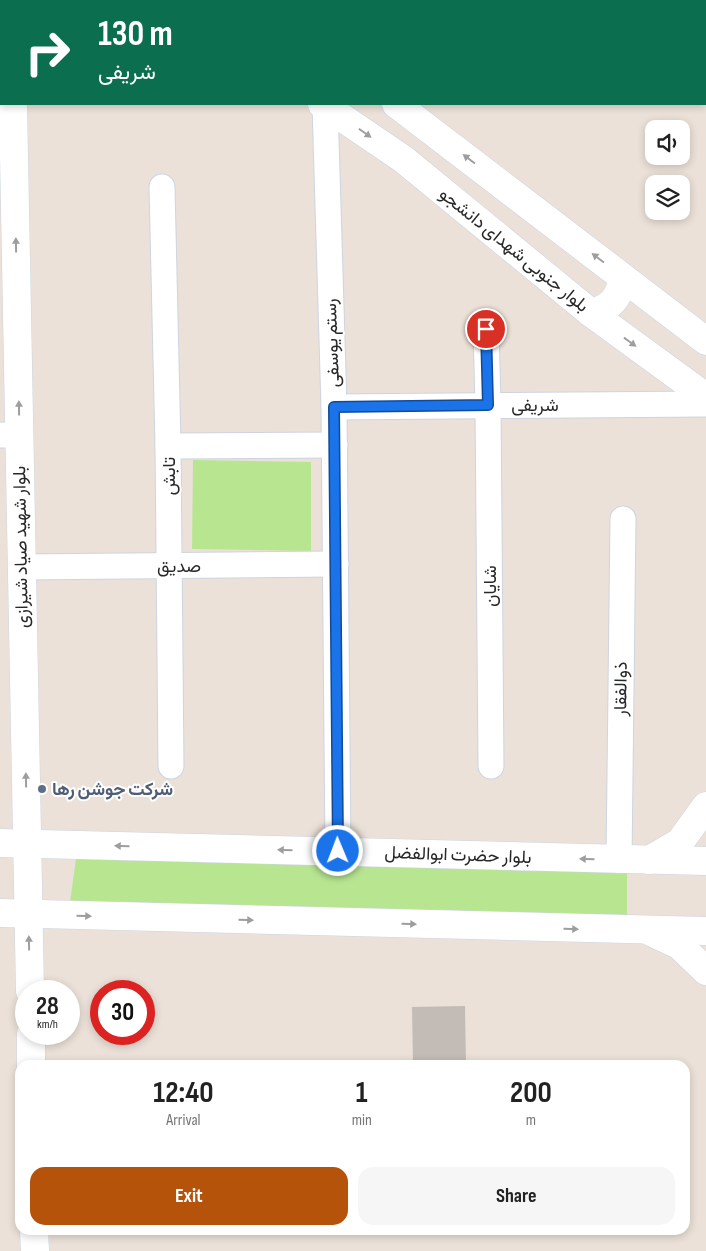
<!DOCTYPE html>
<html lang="en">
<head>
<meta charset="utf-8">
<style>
	:root { --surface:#fff; --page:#f6f6f6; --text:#222; --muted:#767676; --accent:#b45309 }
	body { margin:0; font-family:"Sofia Sans Condensed",Vazirmatn,sans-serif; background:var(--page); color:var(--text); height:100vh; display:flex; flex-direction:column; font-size:19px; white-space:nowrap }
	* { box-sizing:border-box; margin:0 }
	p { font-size:16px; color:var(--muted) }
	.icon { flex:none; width:28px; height:28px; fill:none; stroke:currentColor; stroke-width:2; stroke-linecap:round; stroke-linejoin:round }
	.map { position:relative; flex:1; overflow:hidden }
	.drawer { position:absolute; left:15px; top:1060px; width:675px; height:175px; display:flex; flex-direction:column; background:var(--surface); border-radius:15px; box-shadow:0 2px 8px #0003 }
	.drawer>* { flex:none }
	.banner { position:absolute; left:0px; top:0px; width:706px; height:105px; box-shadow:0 2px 8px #0003; background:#0b6e4f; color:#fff; overflow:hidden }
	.tools { position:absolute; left:645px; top:120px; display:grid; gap:10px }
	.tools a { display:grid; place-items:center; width:45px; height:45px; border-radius:10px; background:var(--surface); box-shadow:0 2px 8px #0003; font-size:25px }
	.speed { position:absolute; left:15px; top:980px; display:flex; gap:10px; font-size:25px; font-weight:700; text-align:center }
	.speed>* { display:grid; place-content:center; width:65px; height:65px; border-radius:50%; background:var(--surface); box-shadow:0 2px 8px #0003; line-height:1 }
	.speed small { font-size:12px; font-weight:400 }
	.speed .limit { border:8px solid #d22; background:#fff; color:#111 }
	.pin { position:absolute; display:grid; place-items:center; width:42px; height:42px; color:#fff; margin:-21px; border:2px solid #fff; border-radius:50%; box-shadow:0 1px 5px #0007 }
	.me { position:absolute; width:55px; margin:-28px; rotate:359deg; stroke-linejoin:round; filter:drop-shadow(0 0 4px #0008) }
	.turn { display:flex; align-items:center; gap:18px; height:105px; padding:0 15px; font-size:22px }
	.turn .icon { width:65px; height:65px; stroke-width:2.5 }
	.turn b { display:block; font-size:35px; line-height:42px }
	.eta { display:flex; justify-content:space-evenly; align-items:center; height:85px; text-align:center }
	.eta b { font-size:30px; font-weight:700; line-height:35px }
	.action { display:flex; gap:10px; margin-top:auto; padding:10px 15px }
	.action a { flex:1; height:58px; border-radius:15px; background:var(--accent); color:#fff; font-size:20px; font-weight:700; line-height:58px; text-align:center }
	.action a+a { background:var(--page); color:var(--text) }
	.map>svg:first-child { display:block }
	.green { fill:#b8e690 }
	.building { fill:#c3bbb5 }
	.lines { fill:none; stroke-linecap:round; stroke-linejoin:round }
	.street-casing { stroke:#cdd4e2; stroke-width:27 }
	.secondary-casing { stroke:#cdd4e2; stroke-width:29 }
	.street { stroke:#fff; stroke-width:25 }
	.secondary { stroke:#fff; stroke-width:28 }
	.oneway { fill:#9e9e9e }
	.route-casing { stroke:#114b97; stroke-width:12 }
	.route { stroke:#1a73e8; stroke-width:9 }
	.service-dot { fill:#5c6f8a; stroke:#fff; stroke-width:2 }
	.labels { text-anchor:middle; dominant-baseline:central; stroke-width:4; stroke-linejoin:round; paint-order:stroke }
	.street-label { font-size:18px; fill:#282828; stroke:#fff }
	.service-label { font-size:18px; font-weight:bold; fill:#4e5e75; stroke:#fff; text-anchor:start }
</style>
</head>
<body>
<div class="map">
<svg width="706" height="1251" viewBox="0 0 706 1251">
	<rect width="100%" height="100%" fill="#ebe1d8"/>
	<g class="green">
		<path d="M 193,460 L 311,462 L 311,551 L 192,549 Z"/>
		<path d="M 76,859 L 627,873 L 627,915 L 70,902 Z"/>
	</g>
	<path class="building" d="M 465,1006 L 466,1065 L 413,1065 L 412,1007 Z"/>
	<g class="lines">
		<defs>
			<g id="street">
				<path d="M 114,1 L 114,0"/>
				<path d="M 259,1 L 259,0"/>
				<path d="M 325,105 L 334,407 L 338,851"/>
				<path d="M 162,187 L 168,446 L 171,766"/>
				<path d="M 486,329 L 488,405 L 491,766"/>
				<path d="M 334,407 L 706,404"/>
				<path d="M 0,435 L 19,435"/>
				<path d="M 168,446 L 335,445"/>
				<path d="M 22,567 L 336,564"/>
				<path d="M 619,860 L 623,519"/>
			</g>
			<g id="secondary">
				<path d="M 11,0 L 11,1"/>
				<path d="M 57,0 L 65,1"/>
				<path d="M 0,32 L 1,32"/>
				<path d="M 13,104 L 30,991"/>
				<path d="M 322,104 L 403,159 L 591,313 L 706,397"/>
				<path d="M 396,104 L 706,341"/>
				<path d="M 591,313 C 611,308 619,298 623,278"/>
				<path d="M 0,843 L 706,861"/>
				<path d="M 649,860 L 680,842 L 706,806"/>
				<path d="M 0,913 L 706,931"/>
				<path d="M 651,932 L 679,945 L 706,971"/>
				<path d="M 31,1034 L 31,1065"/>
				<path d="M 34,1230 L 35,1251"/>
			</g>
		</defs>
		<use href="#street" class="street-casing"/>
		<use href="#secondary" class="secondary-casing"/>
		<use href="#street" class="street"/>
		<use href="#secondary" class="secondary"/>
	</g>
	<defs><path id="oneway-solid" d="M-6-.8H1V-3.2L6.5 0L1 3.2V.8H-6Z" transform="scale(1.25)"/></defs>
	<g class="oneway">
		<use href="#oneway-solid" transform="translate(365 133) rotate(35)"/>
		<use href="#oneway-solid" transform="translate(469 159) rotate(-143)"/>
		<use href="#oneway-solid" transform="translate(16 245) rotate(-91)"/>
		<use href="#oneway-solid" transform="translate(598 258) rotate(-143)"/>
		<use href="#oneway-solid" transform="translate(630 342) rotate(36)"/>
		<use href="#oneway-solid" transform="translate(19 408) rotate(-91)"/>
		<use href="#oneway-solid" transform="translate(26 780) rotate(-91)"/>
		<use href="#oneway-solid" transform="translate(122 846) rotate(-179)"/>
		<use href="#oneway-solid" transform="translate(285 850) rotate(-178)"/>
		<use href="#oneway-solid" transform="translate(587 859) rotate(-178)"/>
		<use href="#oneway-solid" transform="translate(84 916) rotate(2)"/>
		<use href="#oneway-solid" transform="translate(246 920) rotate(2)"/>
		<use href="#oneway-solid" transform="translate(409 924) rotate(2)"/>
		<use href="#oneway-solid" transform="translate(571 929) rotate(2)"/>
		<use href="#oneway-solid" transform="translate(29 943) rotate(-91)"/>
	</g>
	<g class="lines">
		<defs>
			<path id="route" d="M 338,851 L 334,407 L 488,405 L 486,329"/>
		</defs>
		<use href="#route" class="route-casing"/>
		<use href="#route" class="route"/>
	</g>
	<circle class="service-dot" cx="42" cy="789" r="5"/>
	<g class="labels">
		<g class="street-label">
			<text transform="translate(514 250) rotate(39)">بلوار جنوبی شهدای دانشجو</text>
			<text transform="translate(332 343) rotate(-92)">رستم یوسفی</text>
			<text x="535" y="405">شریفی</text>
			<text transform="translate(169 476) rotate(-90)">تابش</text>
			<text transform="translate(21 547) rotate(-91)">بلوار شهید صیاد شیرازی</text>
			<text x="179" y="566">صدیق</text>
			<text transform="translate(490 586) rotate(-90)">شایان</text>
			<text transform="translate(621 689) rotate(-89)">ذوالفقار</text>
			<text transform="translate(458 855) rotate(2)">بلوار حضرت ابوالفضل</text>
		</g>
		<g class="service-label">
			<text x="52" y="789">شرکت جوشن رها</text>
		</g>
	</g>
</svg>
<div class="tools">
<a><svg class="icon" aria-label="sound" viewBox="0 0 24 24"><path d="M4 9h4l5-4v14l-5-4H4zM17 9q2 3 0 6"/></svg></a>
<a><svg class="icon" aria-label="layers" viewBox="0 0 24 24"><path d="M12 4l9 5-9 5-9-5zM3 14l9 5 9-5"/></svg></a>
</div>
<div class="speed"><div>28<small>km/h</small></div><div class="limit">30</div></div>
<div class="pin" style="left:486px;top:329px;background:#d93025"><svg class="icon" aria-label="arrive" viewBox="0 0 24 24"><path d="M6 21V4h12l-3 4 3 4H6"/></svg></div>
<svg class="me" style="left:338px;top:851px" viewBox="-20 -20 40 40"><circle r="17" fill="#1a73e8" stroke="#fff" stroke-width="3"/><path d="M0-11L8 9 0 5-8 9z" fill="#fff"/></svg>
<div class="banner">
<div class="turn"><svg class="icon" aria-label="right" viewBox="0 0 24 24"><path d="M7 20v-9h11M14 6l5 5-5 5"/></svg><div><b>130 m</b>شریفی</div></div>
</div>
<section class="drawer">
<div class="eta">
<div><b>12:40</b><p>Arrival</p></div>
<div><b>1</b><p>min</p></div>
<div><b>200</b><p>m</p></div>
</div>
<div class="action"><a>Exit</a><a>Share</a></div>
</section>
</div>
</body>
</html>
